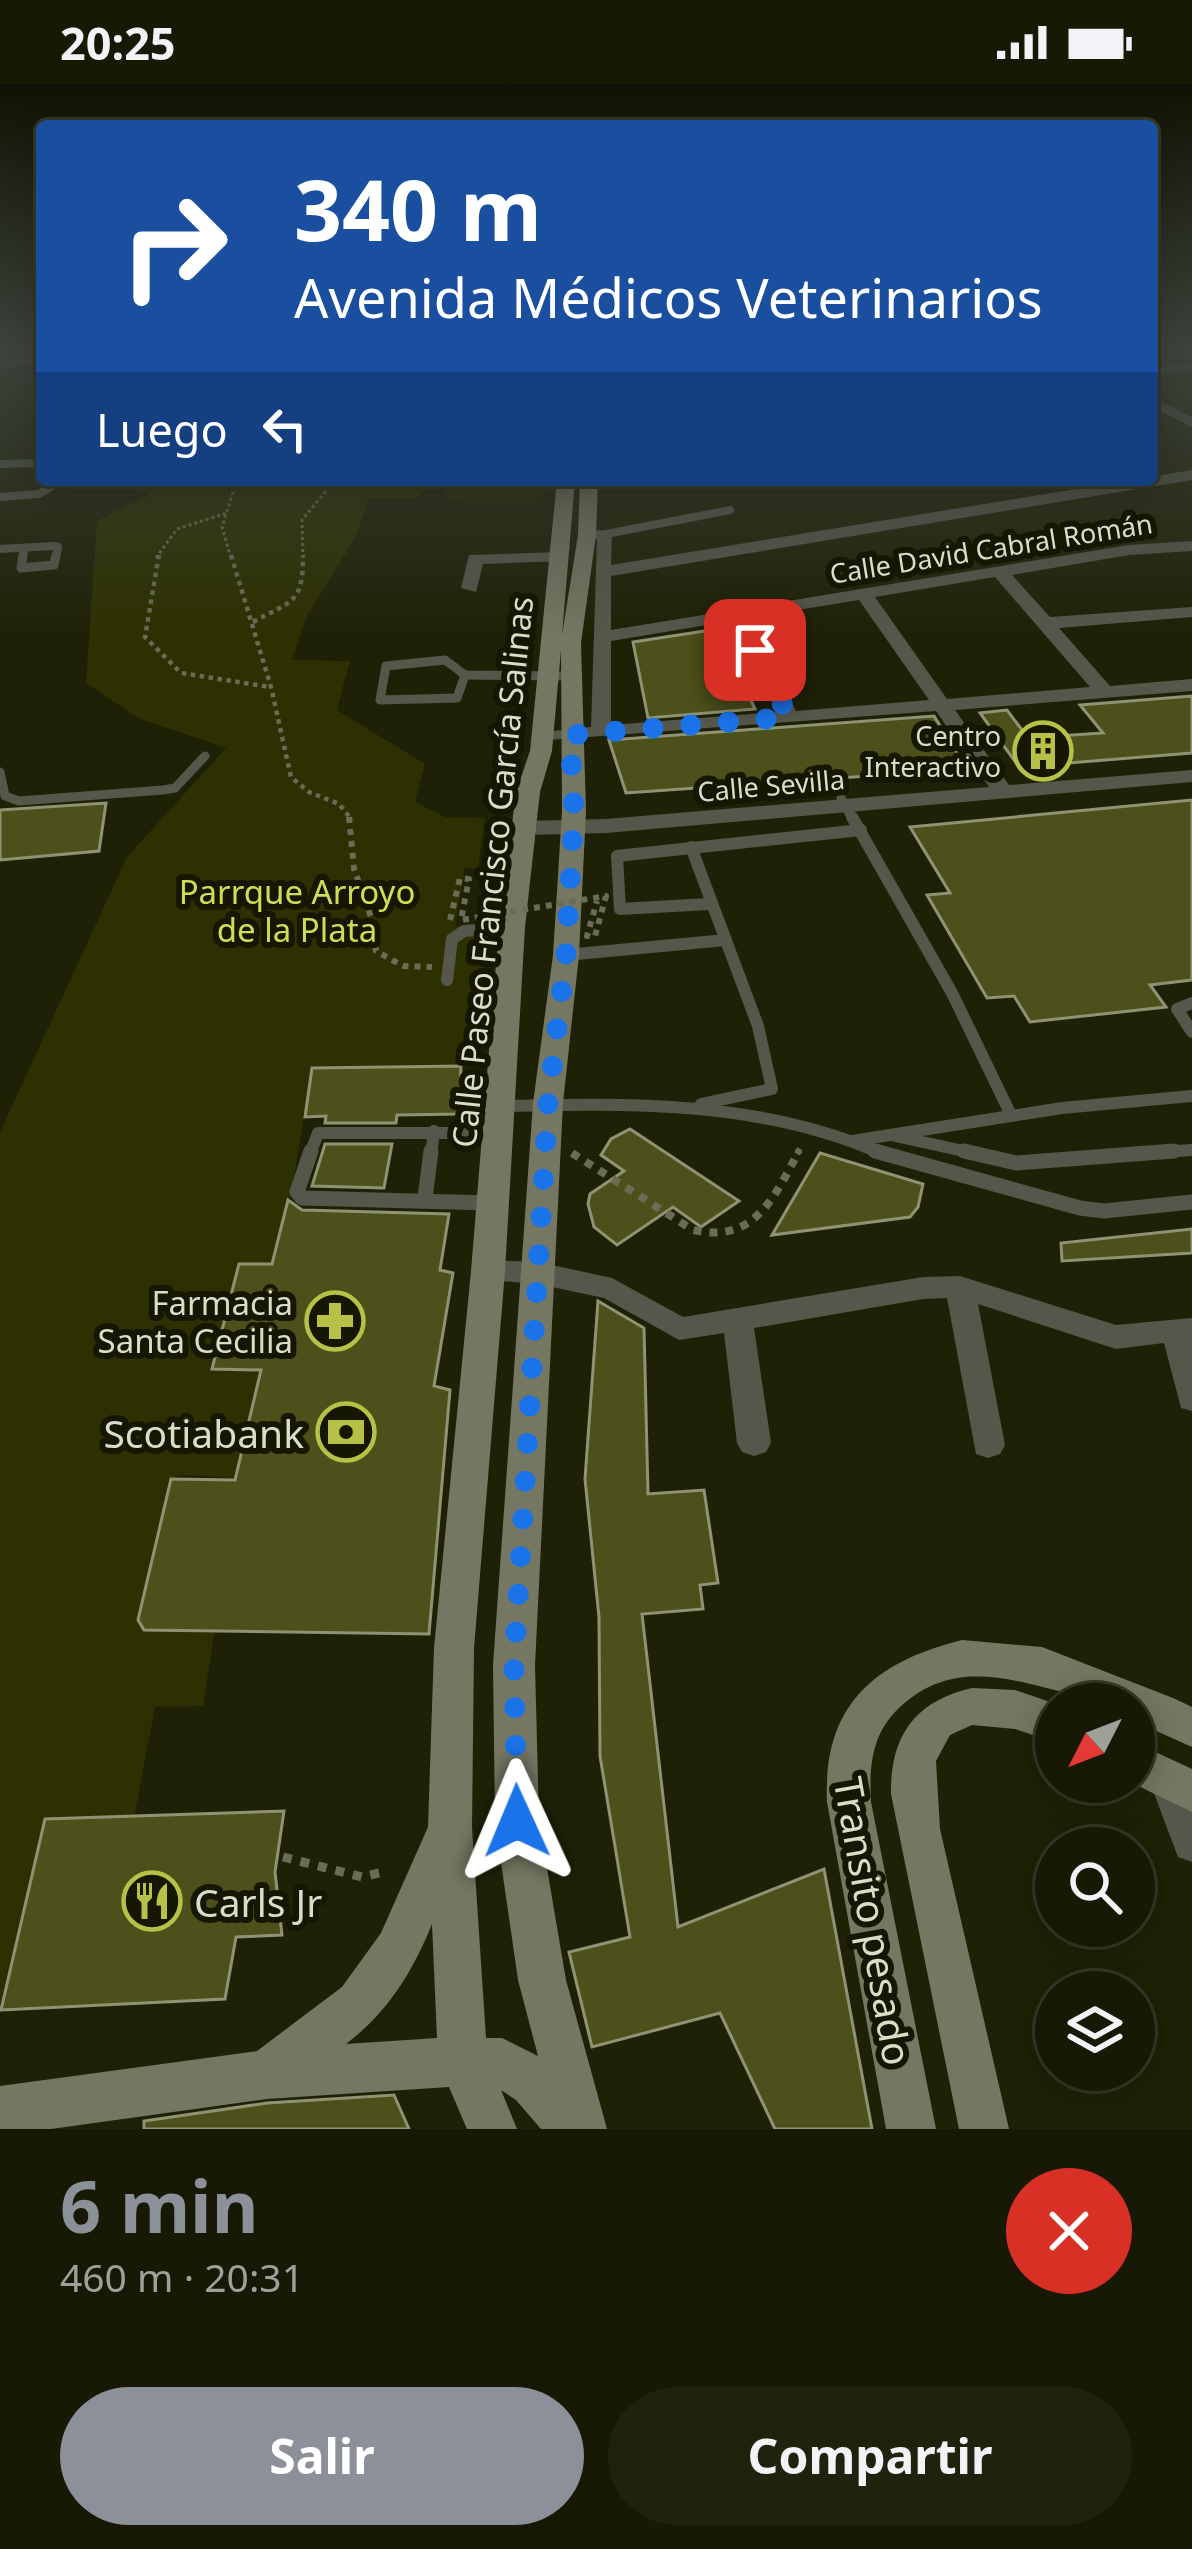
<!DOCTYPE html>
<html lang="es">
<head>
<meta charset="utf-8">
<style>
	:root { --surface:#171904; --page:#20220e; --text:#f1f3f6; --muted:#9ea09a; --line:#363826; --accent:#8c9099 }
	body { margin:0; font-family:"Noto Sans",sans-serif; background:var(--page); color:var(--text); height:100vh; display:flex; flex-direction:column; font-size:45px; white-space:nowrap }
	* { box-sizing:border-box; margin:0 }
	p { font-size:39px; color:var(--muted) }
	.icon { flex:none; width:66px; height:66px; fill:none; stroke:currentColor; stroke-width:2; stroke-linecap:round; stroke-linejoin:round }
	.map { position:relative; height:2045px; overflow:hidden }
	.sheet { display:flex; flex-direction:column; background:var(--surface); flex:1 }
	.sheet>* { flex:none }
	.hud { position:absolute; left:36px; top:36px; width:1122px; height:366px; border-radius:12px; box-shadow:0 6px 30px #0003,0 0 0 3px var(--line); background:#1a4fa0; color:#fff; overflow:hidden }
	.needle { width:78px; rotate:228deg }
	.buttons { position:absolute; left:1035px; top:1599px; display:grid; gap:24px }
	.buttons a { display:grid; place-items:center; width:120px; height:120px; border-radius:50%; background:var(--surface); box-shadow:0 6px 30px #0003,0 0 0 3px var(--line); font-size:60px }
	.pin { position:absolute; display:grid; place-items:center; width:102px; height:102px; color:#fff; margin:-51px; border-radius:24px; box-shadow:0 6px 18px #0006 }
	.me { position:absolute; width:132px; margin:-66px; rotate:359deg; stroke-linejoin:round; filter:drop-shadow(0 0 9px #0008) }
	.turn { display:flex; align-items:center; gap:42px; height:252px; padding:0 60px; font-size:54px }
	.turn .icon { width:156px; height:156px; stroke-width:2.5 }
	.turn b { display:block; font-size:84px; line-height:102px }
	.then { display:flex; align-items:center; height:114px; padding:0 60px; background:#0003; gap:24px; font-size:45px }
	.round { display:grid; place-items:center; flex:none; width:126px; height:126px; border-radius:63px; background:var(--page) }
	.summary { display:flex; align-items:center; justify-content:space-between; height:204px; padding:0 60px }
	h1 { font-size:72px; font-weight:700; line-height:90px; color:var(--accent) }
	.action { display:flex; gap:24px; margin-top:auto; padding:24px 60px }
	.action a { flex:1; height:138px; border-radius:72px; background:var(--accent); color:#fff; font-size:48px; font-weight:700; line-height:138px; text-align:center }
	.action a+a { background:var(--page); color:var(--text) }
	.status { display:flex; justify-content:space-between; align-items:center; height:84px; padding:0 60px; background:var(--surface); direction:ltr }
	.status svg { height:33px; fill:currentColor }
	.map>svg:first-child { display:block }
	.built { fill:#252804 }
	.green { fill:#2d3000 }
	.building { fill:#4c501a; stroke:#8f9374; stroke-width:3 }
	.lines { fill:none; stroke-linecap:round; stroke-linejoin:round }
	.path-far4 { stroke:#6a6c55; stroke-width:3; stroke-dasharray:3 3; stroke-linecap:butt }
	.path-far3 { stroke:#6a6c55; stroke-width:4.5; stroke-dasharray:4.5 4.5; stroke-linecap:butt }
	.path-far2 { stroke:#6a6c55; stroke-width:6; stroke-dasharray:6 6; stroke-linecap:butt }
	.path-far1 { stroke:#6a6c55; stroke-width:8; stroke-dasharray:8 8; stroke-linecap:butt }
	.path { stroke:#6a6c55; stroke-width:9; stroke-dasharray:9 9; stroke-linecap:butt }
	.lane-far3 { stroke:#56574b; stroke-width:8 }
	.lane-far2 { stroke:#56574b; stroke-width:9 }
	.lane-far1 { stroke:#56574b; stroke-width:12 }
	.lane { stroke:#56574b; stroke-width:15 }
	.street { fill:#56574b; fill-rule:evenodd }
	.secondary { fill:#757763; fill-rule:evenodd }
	.path-bridge { stroke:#6a6c55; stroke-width:6; stroke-dasharray:6 6; stroke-linecap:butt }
	.route { stroke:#1a73e8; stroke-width:21; stroke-dasharray:0 37.8 }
	.labels { text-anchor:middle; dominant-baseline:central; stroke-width:12; stroke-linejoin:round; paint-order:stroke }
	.far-street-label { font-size:27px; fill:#dadccc; stroke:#161700 }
	.far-poi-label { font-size:27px; fill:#dadccc; stroke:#161700; text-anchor:end }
	.street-label { font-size:33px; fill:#dadccc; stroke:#161700 }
	.park-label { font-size:33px; fill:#d2dd57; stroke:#161700 }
	.poi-label { font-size:33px; fill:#dadccc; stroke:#161700; text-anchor:end }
	.near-poi-label { font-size:39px; fill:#dadccc; stroke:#161700; text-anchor:end }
	.near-street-label { font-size:39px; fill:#dadccc; stroke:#161700 }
</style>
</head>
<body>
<div class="status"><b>20:25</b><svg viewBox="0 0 49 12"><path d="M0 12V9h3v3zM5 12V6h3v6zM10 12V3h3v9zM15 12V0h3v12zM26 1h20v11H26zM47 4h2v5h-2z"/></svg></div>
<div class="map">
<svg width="1192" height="2045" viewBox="0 0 1192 2045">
	<rect width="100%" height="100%" fill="#1f2106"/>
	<path class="built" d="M 450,396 L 563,396 L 531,421 L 440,416 Z"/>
	<path class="green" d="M 102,396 L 437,396 L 416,414 L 369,414 L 356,453 L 307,531 L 292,576 L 350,577 L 337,626 L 425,680 L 415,718 L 445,733 L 485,734 L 478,784 L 465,784 L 455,842 L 488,843 L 472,983 L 312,984 L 292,1105 L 272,1180 L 239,1180 L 212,1284 L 261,1286 L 235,1394 L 179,1391 L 171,1395 L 138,1536 L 144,1546 L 215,1545 L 203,1622 L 155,1623 L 134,1734 L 45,1736 L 0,1929 L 0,1048 L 127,773 L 226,664 L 138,634 L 86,599 L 97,437 L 150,410 Z"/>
	<g class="building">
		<path d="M 718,545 L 755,625 L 648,634 L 633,558 Z"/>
		<path d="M 1192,612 L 1192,669 L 1019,683 L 980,629 L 1007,626 L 1028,654 L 1103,649 L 1080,621 Z"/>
		<path d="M 934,632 L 967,685 L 626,709 L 609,656 Z"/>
		<path d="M 1192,716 L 1192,896 L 1150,901 L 1166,923 L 1030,938 L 1014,912 L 987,914 L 927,811 L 950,809 L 910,743 Z"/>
		<path d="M 106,719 L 99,767 L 0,776 L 0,726 Z"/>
		<path d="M 461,982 L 459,1030 L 397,1031 L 396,1039 L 325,1039 L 326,1032 L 305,1033 L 312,984 Z"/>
		<path d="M 630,1045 L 739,1117 L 701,1143 L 673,1123 L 617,1161 L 594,1143 L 588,1120 L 590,1110 L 624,1087 L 601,1071 L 611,1055 Z"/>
		<path d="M 325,1060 L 392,1060 L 384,1104 L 312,1102 Z"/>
		<path d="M 820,1069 L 923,1100 L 918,1123 L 910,1133 L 772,1151 Z"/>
		<path d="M 288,1116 L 302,1126 L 449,1130 L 440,1186 L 453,1189 L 434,1302 L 450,1306 L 429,1550 L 144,1546 L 138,1536 L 171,1395 L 235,1396 L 261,1286 L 212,1285 L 239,1180 L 272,1180 Z"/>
		<path d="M 1192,1145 L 1192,1169 L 1062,1177 L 1061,1159 Z"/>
		<path d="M 598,1217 L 644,1244 L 648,1410 L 704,1406 L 718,1499 L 700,1501 L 703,1525 L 642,1530 L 678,1843 L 824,1785 L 872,2045 L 775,2045 L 720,1929 L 592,1963 L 569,1868 L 630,1853 L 600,1672 L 599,1533 L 585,1395 Z"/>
		<path d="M 284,1727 L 275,1788 L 282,1851 L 236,1853 L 225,1915 L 1,1926 L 45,1735 Z"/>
		<path d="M 394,2011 L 409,2045 L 144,2045 L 144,2037 L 267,2019 Z"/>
	</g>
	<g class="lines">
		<g class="path-far4">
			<path d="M 156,474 L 177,445 L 227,429"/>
			<path d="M 231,474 L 222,443 L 237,396"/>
			<path d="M 303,474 L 302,436 L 335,396"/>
		</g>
		<g class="path-far3">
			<path d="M 159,471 L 145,553 L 181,589 L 270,603"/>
			<path d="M 231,471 L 271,603 L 291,693 L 309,708 L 339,720 L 352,736"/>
			<path d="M 253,538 C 293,516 303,520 303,471"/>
		</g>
		<g class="path-far2">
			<path d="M 349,733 L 354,785 L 372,836 L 376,867 L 403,882 L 432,883"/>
			<path d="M 797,1070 L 802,1061"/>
		</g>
		<path class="path-far1" d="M 572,1069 L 693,1146 C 754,1160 774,1114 799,1067"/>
		<path class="path" d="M 283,1773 L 362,1793 L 387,1787"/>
		<g class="lane-far3">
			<path d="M 0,279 L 42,276"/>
			<path d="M 0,380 L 42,379"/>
			<path d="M 0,413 L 39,410 L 62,396"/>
			<path d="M 606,450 L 730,426"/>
			<path d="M 0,465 L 54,462 L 58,463 L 56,474"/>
			<path d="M 23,474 L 24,464"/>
		</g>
		<g class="lane-far2">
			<path d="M 23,471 L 21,484 L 54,481 L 56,471"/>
			<path d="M 445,576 L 465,591 L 457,614 L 380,616 L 386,582 Z"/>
			<path d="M 465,591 L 571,592"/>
			<path d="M 0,688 L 5,712 L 19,717 L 163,706 L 175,704 L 205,672"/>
			<path d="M 841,714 L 853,736"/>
		</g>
		<g class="lane-far1">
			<path d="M 852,733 L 952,909 L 1011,1031"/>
			<path d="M 691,763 L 758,942 L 772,1005 L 701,1020"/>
			<path d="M 709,820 L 620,825 L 617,772 L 861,746"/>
			<path d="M 566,871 L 726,856"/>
			<path d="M 447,896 L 452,855 L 464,847 L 512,843"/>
			<path d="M 1192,919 L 1177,925 L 1192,948"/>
			<path d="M 498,1022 C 626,1019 762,1016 882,1070"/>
			<path d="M 891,1051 L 977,1070"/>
			<path d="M 852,1057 L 1062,1024 L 1192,1012"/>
			<path d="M 310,1070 L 318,1049 L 495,1049"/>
			<path d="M 431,1070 L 434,1047"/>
			<path d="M 1133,1070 L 1192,1066"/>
		</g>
		<g class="lane">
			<path d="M 311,1067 L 297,1108 L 302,1114 L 490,1119"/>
			<path d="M 875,1067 L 1080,1124 L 1104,1127 L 1192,1118"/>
			<path d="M 964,1067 L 1016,1079 L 1174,1067"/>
			<path d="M 425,1114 L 431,1067"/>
		</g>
		<g class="street">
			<path d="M 1192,278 L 1192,286 L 1152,292 L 1152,284 Z"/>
			<path d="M 1152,313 L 1192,333 L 1192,343 L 1152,323 Z"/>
			<path d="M 1192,386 L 1192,396 L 611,492 L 611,546 L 1129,461 L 1192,457 L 1192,467 L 1129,471 L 1012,491 L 1050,533 L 1192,523 L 1192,533 L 1059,544 L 1110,602 L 1192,595 L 1192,607 L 955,626 L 1009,701 L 1192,686 L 1192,698 L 606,749 L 524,751 L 513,744 L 524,737 L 606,735 L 989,703 L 936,627 L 535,657 L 535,649 L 591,643 L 597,455 L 581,455 L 581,447 L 612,446 L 611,481 ZM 995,493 L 1090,603 L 947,615 L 875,513 ZM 859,516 L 929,616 L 796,627 L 748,534 ZM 731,537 L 777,628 L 611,641 L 611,557 Z"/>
			<path d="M 559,468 L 565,469 L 565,477 L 483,480 L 476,508 L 461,504 L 469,471 Z"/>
			<path d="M 488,1176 L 538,1178 L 612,1194 L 683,1233 L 923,1193 L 960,1192 L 1116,1241 L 1192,1234 L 1192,1327 L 1181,1324 L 1164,1259 L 1116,1265 L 978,1220 L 1005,1361 L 1000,1370 L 988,1374 L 976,1370 L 947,1214 L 923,1215 L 754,1244 L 771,1359 L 766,1368 L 754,1372 L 742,1368 L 737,1359 L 724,1249 L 679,1256 L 604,1214 L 538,1200 L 477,1195 L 473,1187 L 477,1179 Z"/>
			<path d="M 1169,1678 L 1183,1683 L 1192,1705 L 1192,1778 L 1178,1773 L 1149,1696 L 1155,1683 Z"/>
		</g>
		<g class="secondary">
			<path d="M 557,396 L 575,396 L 562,551 L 578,451 L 580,396 L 598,396 L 596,451 L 581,559 L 586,727 L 579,871 L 563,1019 L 535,1581 L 539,1737 L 566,1896 L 607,2045 L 541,2045 L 516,2016 L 501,2006 L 517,2045 L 467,2045 L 449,2003 L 267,2015 L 51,2045 L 0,2045 L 0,2002 L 257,1967 L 342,1903 L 381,1849 L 428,1743 L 434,1564 L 471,1187 L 499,843 L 516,708 L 530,667 ZM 561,566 L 562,727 L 553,871 L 533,1019 L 493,1581 L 495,1737 L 518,1896 L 538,1972 L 502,1954 L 486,1954 L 472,1743 L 474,1564 L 505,1187 L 525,843 L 540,708 L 552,667 ZM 432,1840 L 437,1954 L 346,1960 C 388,1928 412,1889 432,1840 Z"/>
			<path d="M 962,1556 L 1042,1563 L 1173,1614 L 1192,1623 L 1192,1663 L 1134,1637 L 1134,1620 C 1054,1620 972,1556 900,1623 C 872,1649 869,1681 871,1718 L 936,2045 L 886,2045 L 827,1718 C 823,1621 874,1578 962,1556 Z"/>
			<path d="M 972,1604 L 1015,1606 L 1056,1620 L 1056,1659 L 1015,1645 L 972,1641 L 950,1651 L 936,1677 L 940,1745 L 1009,2045 L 959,2045 L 891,1710 C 890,1652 915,1617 972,1604 Z"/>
			<path d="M 1134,1658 L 1192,1685 L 1192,1728 L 1130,1698 L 1134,1698 Z"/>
		</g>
		<path class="path-bridge" d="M 450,836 L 460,794 L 469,795 L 461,836 L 606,812 L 595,852 L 587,852 L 597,817"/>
	</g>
	<linearGradient id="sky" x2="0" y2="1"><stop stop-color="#111203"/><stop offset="0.48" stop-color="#3c433b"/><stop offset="1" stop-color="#3c433b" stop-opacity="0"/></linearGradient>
	<rect width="1192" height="554" fill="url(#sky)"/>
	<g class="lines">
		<path class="route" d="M 517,1737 L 514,1581 L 548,1019 L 566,871 L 574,727 L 570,651 L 789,633 L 755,566"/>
	</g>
	<defs>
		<symbol id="building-ring" viewBox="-11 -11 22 22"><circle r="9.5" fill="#161700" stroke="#b7c148" stroke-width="1.5"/><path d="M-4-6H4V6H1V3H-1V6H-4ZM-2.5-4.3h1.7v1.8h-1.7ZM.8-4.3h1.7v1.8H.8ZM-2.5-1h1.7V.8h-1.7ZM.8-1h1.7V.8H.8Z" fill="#b7c148"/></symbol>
		<symbol id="pharmacy-ring" viewBox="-11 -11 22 22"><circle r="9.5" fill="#161700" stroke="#b7c148" stroke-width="1.5"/><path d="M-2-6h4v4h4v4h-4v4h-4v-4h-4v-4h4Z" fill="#b7c148"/></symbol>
		<symbol id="bank-ring" viewBox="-11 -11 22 22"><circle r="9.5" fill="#161700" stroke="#b7c148" stroke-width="1.5"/><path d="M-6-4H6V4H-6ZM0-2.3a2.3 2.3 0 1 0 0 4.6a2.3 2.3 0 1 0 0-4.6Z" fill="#b7c148"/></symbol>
		<symbol id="restaurant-ring" viewBox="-11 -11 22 22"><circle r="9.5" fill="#161700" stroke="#b7c148" stroke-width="1.5"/><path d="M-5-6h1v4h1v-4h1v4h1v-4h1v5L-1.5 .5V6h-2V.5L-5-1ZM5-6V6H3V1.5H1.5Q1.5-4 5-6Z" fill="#b7c148"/></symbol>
	</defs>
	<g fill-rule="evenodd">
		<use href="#building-ring" x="1010" y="634" width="66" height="66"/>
		<use href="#pharmacy-ring" x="302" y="1204" width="66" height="66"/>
		<use href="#bank-ring" x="313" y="1315" width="66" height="66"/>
		<use href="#restaurant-ring" x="119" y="1784" width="66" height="66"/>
	</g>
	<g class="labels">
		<g class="far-street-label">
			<text transform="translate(991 464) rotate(-9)">Calle David Cabral Román</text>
			<text transform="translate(771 701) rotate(-5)">Calle Sevilla</text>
		</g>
		<g class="far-poi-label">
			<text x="1001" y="651">Centro<tspan x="1001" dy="31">Interactivo</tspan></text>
		</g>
		<g class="street-label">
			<text transform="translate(492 788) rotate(-84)">Calle Paseo Francisco García Salinas</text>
		</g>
		<g class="park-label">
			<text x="297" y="807">Parrque Arroyo<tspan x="297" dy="38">de la Plata</tspan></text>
		</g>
		<g class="poi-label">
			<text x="293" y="1218">Farmacia<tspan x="293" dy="38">Santa Cecilia</tspan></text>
		</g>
		<g class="near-poi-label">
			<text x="304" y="1348">Scotiabank</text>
			<text x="194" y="1817" text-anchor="start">Carls Jr</text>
		</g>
		<g class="near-street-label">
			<text transform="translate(874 1837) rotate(80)">Transito pesado</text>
		</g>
	</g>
</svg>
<div class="buttons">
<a><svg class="needle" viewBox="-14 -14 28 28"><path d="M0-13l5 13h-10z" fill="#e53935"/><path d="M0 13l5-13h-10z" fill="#9ea09a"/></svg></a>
<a><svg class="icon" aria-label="search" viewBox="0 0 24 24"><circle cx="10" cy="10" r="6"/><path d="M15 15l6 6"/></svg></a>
<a><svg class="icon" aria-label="layers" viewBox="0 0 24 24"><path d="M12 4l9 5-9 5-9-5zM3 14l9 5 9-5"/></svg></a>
</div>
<div class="pin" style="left:755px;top:566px;background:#d93025"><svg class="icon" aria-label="arrive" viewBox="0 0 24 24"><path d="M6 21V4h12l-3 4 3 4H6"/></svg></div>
<svg class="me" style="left:517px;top:1737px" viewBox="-20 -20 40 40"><path d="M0-17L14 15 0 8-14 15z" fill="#1a73e8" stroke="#fff" stroke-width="4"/></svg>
<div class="hud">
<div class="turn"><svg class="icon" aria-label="right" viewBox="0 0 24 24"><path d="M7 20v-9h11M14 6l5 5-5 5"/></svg><div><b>340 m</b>Avenida Médicos Veterinarios</div></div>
<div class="then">Luego<svg class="icon" aria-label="left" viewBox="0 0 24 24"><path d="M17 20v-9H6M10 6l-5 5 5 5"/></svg></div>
</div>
</div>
<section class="sheet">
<div class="summary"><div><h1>6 min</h1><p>460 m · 20:31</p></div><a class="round" style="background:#d93025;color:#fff"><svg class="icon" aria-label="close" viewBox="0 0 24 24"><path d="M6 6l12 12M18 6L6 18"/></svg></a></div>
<div class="action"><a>Salir</a><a>Compartir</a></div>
</section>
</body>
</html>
